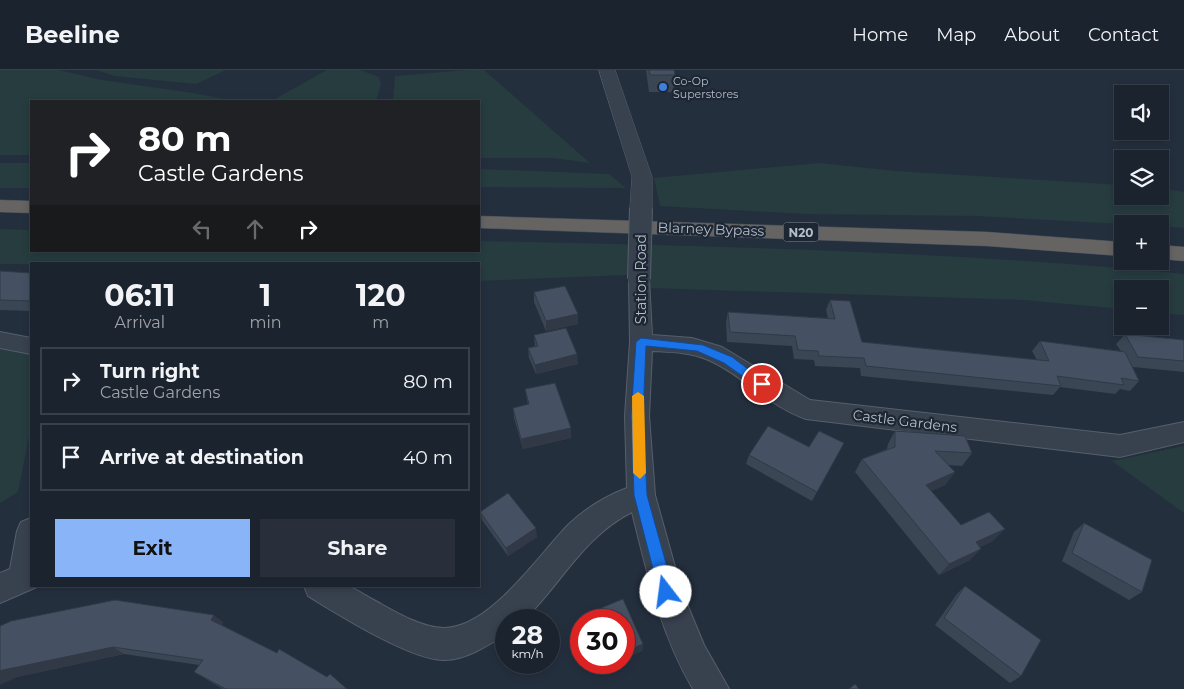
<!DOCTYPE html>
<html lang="en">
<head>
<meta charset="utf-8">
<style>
	:root { --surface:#1b232e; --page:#282f3a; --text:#f1f3f6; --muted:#a0a4aa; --line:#39404a; --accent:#8ab4f8 }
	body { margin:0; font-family:Montserrat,sans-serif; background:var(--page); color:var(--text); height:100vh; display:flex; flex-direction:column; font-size:19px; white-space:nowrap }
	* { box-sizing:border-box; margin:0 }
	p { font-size:16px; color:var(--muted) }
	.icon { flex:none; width:28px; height:28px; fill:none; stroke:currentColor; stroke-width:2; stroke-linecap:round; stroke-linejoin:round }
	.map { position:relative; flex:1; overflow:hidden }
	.sheet { position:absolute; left:30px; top:192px; width:450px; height:325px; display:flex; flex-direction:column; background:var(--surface); border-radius:0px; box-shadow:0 2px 8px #0003,0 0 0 1px var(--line) }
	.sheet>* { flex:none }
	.hud { position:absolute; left:30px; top:30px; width:450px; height:152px; border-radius:0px; box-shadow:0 2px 8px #0003,0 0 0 1px var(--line); background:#202124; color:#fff; overflow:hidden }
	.fabs { position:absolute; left:1114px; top:15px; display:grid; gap:10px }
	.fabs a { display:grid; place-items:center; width:55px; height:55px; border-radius:0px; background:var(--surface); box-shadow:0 2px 8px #0003,0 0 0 1px var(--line); font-size:25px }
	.speed { position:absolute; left:495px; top:539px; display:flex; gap:10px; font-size:25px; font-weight:700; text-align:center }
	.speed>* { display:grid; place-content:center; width:65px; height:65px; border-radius:50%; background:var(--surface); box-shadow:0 2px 8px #0003,0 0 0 1px var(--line); line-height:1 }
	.speed small { font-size:12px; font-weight:400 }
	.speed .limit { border:8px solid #d22; background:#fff; color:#111 }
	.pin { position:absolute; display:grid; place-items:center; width:42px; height:42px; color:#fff; margin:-21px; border:2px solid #fff; border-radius:50%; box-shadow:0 1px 5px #0007 }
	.me { position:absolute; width:55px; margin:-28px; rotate:345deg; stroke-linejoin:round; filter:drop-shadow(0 0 4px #0008) }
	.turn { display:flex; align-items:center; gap:18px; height:105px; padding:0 25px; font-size:22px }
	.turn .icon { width:65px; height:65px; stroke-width:2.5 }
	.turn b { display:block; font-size:35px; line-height:42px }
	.lanes { display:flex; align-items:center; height:48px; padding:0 25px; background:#0003; justify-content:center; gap:25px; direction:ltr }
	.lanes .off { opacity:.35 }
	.eta { display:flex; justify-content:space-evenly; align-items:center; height:85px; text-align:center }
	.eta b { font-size:30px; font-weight:700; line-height:35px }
	.action { display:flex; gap:10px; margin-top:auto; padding:10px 25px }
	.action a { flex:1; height:58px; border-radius:0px; background:var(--accent); color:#111; font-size:20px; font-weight:700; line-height:58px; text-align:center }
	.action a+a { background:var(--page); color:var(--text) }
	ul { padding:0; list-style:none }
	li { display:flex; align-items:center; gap:15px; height:68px; margin:0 10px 8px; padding:0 15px; border:2px solid var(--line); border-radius:0px }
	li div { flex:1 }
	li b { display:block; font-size:19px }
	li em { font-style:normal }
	header { display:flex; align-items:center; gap:30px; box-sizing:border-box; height:70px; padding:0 25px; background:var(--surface); border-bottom:1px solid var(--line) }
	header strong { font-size:24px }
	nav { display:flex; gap:28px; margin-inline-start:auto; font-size:18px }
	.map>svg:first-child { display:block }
	.green { fill:#263c3f }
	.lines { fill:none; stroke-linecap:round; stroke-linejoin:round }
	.minor-casing { stroke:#565f6c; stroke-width:2 }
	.tertiary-casing { stroke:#565f6c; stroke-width:1 }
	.trunk-casing { stroke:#434c59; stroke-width:1 }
	.minor { fill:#38414e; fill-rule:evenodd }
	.tertiary { fill:#38414e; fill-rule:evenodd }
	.trunk { fill:#656462; fill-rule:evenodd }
	.tertiary-bridge-casing { stroke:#565f6c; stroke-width:24; stroke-linecap:butt }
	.tertiary-bridge { stroke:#38414e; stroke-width:22 }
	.wall { fill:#3b4654 }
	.shaded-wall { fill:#303945 }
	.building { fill:#455162; stroke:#303945 }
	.route { fill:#1a73e8; stroke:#114b97 }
	.slow { fill:#f59e0b }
	.shop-dot { fill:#3f7fe0; stroke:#1d2633; stroke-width:2 }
	.labels { text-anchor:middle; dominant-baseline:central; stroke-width:4.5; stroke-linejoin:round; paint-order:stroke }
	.far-poi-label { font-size:11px; fill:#b4bcc9; stroke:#1d2633; text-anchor:start }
	.shield { fill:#1d2633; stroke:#878f9c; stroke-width:1 }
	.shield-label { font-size:12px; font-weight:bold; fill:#b4bcc9 }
	.street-label { font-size:14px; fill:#b4bcc9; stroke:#1d2633 }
</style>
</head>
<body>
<header>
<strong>Beeline</strong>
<nav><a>Home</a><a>Map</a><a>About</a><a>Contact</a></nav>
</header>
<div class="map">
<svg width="1184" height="619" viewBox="0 0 1184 619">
	<rect width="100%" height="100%" fill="#242f3e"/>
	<g class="green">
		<path d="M 0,0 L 59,0 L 102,10 L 193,23 L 235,31 L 31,31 L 31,85 L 0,85 Z"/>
		<path d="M 96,0 L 226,0 L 196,14 L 115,6 Z"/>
		<path d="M 327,0 L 360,0 L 379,7 L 381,14 L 376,31 L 273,30 Z"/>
		<path d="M 466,0 L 484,0 L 590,93 L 553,88 L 479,88 L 479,31 L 393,31 L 395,6 Z"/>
		<rect x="0" y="93" width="31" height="25"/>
		<path d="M 820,93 L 895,101 L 1122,115 L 1122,126 L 1160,126 L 1160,118 L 1184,122 L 1184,158 L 1160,156 L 1160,154 L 1122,154 L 977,146 L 806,144 L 660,136 L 654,108 Z"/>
		<path d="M 479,99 L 609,104 L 626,118 L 479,117 Z"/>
		<path d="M 0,159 L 31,160 L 31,181 L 479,181 L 479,171 C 714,176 950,181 1184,204 L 1184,245 L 1160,243 L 1160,219 L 1122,219 L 1122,239 L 1024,230 L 650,218 L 650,207 L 626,205 L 479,211 L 479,194 L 0,194 Z"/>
		<path d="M 0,278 L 31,282 L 31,356 L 18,422 L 0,433 Z"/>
		<path d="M 1184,376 L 1184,443 L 1112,391 Z"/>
	</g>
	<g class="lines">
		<defs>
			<g id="minor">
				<path d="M 639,202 L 646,204 L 649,209 L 652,265 L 692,268 L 722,277 L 810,330 L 1120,365 L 1184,352 L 1184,372 L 1120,387 L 806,349 C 768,336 742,304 706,289 C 689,282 670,282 652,281 L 649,346 L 655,425 L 682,522 L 704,575 L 729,619 L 693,619 C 661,565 647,503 632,442 C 584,466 561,514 524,550 L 506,550 L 506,564 C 489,575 464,591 443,590 C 409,589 339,545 308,526 L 304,516 C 317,516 337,513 349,517 C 356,519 363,524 370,528 C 391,539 418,557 443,558 C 490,559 539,484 569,454 C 586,438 606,426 627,418 L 625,346 L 630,272 L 629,209 L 632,204 Z"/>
				<path d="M 0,262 L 31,268 L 31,284 L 0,278 Z"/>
				<path d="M 31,448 L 31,516 L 39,516 L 0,533 L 0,503 L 10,499 L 17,461 L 21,452 Z"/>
			</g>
			<path id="tertiary" d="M 599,0 L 615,0 L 652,107 L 652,138 L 648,142 L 641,144 L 634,142 L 630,138 L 632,107 Z"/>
			<g id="trunk">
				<path d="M 0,130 L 31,131 L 31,143 L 0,142 Z"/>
				<path d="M 479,146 L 987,162 L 1122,172 L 1122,186 L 987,176 L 479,158 Z"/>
				<path d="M 1160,175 L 1184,177 L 1184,191 L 1160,189 Z"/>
			</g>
		</defs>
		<use href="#minor" class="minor-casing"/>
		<use href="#tertiary" class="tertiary-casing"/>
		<use href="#trunk" class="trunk-casing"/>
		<use href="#minor" class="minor"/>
		<use href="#tertiary" class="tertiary"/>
		<use href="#trunk" class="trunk"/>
		<defs>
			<path id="tertiary-bridge" d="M 639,209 L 641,138"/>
		</defs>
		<use href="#tertiary-bridge" class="tertiary-bridge-casing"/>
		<use href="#tertiary-bridge" class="tertiary-bridge"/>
	</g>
	<g class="wall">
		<path d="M 646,0 L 674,0 L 675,5 L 673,22 L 649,22 Z"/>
		<path d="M 0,201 L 31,203 L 31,241 L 0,240 Z"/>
		<path d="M 534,222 L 578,254 L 546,261 L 534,232 Z"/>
		<path d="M 830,230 L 862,272 L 1037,290 L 1032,281 L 1040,271 L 1121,281 L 1116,274 L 1125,264 L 1184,270 L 1184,302 L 1133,297 L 1139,311 L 1130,321 L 1120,319 L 1115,324 L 1060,317 L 1053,325 L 861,306 L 860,298 L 815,296 L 814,290 L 794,289 L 792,276 L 727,272 L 726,252 L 728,242 L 828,248 L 826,240 Z"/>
		<path d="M 534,265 L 578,294 L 536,304 L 529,288 L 528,278 L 535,276 Z"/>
		<path d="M 525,319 L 571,368 L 523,379 L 514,348 L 513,338 L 528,335 Z"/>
		<path d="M 895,361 L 972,383 L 962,396 L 948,395 L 955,402 L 945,415 L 931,421 L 961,455 L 993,471 L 980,477 L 970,490 L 939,505 L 855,402 L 862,389 L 887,379 L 888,374 Z"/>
		<path d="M 844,373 L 812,431 L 746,394 L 749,385 L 809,377 Z"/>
		<path d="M 480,442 L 537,467 L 508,486 L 482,450 Z"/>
		<path d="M 1084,453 L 1142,522 L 1129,530 L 1062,491 L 1074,462 Z"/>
		<path d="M 965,516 L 1021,606 L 1010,613 L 935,555 L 957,524 Z"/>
		<path d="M 623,529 L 643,574 L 642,581 L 624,588 L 624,550 L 602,550 L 601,545 L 601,538 Z"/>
		<path d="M 223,552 L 222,555 L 347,619 L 223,619 L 204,608 L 194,602 L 199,595 L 124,584 L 17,607 L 0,556 Z"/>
		<path d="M 589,592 L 613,592 L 592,601 Z"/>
	</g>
	<g class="shaded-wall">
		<path d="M 578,244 L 578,254 L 546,261 L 546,251 Z"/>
		<path d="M 577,284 L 578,294 L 536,304 L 535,295 Z"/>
		<path d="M 571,358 L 571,368 L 523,379 L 521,369 Z"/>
		<path d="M 955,402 L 945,415 L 916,427 L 926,415 Z"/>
		<path d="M 536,458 L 537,467 L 508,486 L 506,478 Z"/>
		<path d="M 1005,459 L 993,471 L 964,484 L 976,472 Z"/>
		<path d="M 981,479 L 970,490 L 939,505 L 949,494 Z"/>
		<path d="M 214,545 L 223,552 L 220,557 L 211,550 Z"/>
		<path d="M 643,574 L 642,581 L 624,588 L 624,582 Z"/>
		<path d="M 113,577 L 124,584 L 17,607 L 0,615 L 0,601 L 3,600 Z"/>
		<path d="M 597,592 L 613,592 L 592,601 L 592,594 Z"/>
	</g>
	<g class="building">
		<path d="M 649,0 L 674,0 L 675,5 L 650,5 Z"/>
		<path d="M 0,201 L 31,203 L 31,231 L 0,230 Z"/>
		<path d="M 565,216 L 578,244 L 546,251 L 534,222 Z"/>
		<path d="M 830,230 L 850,231 L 862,272 L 1049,291 L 1040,271 L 1125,282 L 1139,311 L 1121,308 L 1124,315 L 1057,306 L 1061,316 L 866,296 L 864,288 L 819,286 L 818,281 L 798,280 L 795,266 L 730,262 L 728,242 L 835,249 Z"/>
		<path d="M 566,258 L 577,284 L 535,295 L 528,278 L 538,276 L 534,265 Z"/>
		<path d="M 1125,264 L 1184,270 L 1184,291 L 1138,287 Z"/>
		<path d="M 555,313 L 571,358 L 521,369 L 513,338 L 529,334 L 525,319 Z"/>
		<path d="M 768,356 L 809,377 L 819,361 L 844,373 L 817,422 L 749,385 Z"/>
		<path d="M 895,361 L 965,366 L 972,383 L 935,381 L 955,402 L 926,415 L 961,455 L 989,442 L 1005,459 L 976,472 L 981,479 L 949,494 L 862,389 L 895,377 Z"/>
		<path d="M 508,423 L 536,458 L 506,478 L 480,442 Z"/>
		<path d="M 1084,453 L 1152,490 L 1142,522 L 1072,483 Z"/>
		<path d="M 965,516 L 1041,570 L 1021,606 L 944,548 Z"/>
		<path d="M 623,529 L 643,574 L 624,582 L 624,550 L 606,550 L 601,538 Z"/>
		<path d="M 115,530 L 214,545 L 211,550 L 277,583 L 279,579 L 327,607 L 330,604 L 347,619 L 226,619 L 194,602 L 203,590 L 113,577 L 3,600 L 0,601 L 0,556 L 11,551 Z"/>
		<path d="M 855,614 L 859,619 L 849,619 Z"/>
	</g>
	<path class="route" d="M 641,268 L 703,275 L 732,287 L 768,314 L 762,318 L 758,317 L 724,293 L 697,281 L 646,276 L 643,346 L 647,425 L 674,522 L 672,527 L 666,529 L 661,527 L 659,522 L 634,425 L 631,346 L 636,272 Z"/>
	<path class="slow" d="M 638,322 L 644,326 L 646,403 L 640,409 L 633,403 L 632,326 Z"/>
	<circle class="shop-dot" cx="663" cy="17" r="5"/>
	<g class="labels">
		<g class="far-poi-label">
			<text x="673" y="11">Co-Op<tspan x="673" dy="13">Superstores</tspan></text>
		</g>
		<rect class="shield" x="783.5" y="152.5" width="35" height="19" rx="4"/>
		<g class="shield-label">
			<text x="801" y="162">N20</text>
		</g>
		<g class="street-label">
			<text transform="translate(711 159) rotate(2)">Blarney Bypass</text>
			<text transform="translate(641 209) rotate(-90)">Station Road</text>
			<text transform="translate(905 351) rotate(7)">Castle Gardens</text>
		</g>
	</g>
</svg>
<div class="fabs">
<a><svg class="icon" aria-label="sound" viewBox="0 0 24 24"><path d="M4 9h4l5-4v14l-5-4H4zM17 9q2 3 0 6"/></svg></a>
<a><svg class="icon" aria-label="layers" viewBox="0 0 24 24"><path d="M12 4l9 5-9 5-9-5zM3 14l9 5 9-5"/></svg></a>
<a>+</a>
<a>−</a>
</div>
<div class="speed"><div>28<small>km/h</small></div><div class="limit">30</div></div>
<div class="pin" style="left:762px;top:314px;background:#d93025"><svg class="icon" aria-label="arrive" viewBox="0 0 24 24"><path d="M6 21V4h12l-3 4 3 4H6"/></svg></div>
<svg class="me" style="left:666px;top:522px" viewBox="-20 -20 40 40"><circle r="19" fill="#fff"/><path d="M0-13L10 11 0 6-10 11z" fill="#1a73e8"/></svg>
<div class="hud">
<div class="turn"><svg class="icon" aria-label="right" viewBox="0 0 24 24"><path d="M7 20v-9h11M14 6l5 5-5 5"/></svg><div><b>80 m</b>Castle Gardens</div></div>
<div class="lanes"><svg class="icon off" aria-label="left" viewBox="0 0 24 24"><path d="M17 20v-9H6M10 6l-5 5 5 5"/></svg><svg class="icon off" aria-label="ahead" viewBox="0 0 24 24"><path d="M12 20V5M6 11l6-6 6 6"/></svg><svg class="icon" aria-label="right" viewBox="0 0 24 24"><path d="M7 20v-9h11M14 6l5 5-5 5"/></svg></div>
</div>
<section class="sheet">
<div class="eta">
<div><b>06:11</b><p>Arrival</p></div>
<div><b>1</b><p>min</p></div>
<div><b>120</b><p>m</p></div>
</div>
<ul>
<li><svg class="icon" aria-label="right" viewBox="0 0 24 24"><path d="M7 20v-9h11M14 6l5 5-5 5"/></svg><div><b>Turn right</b><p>Castle Gardens</p></div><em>80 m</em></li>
<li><svg class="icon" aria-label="arrive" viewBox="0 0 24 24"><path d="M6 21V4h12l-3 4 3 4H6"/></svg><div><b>Arrive at destination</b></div><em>40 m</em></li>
</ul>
<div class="action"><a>Exit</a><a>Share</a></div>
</section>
</div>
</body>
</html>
